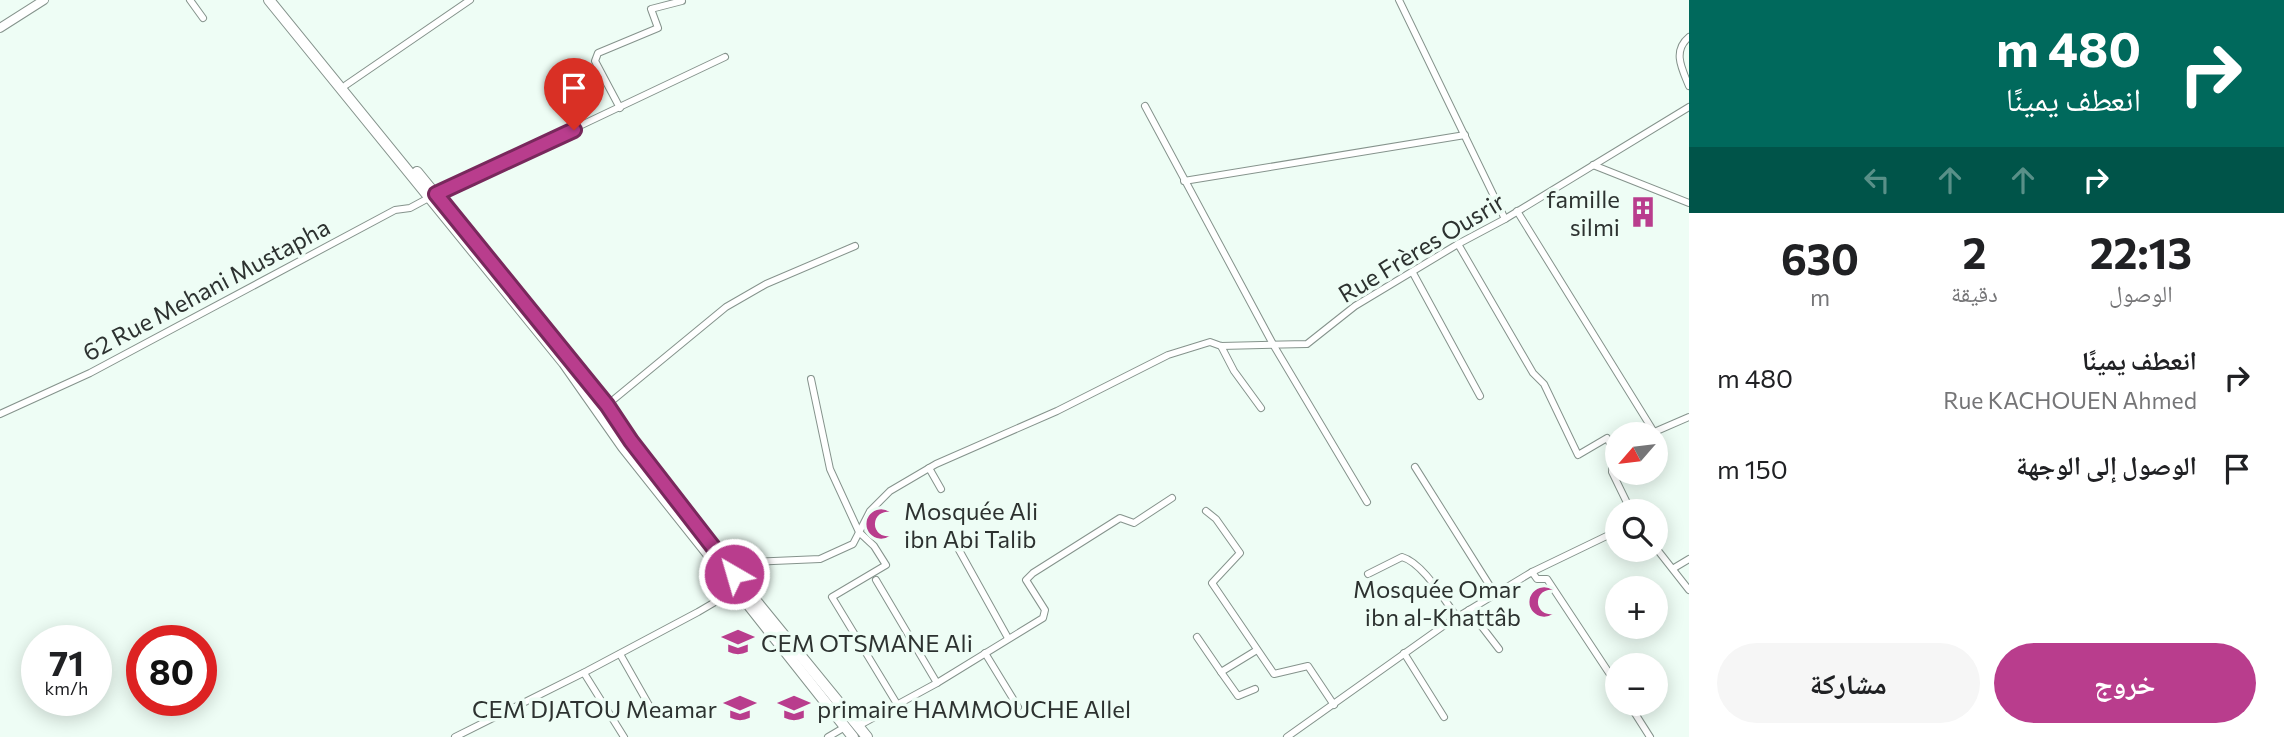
<!DOCTYPE html>
<html lang="ar">
<head>
<meta charset="utf-8">
<style>
	:root { --surface:#fff; --page:#f6f6f6; --text:#202124; --muted:#757577; --accent:#b93d8d }
	body { margin:0; font-family:Commissioner,"Noto Naskh Arabic",sans-serif; background:var(--page); color:var(--text); direction:rtl; height:100vh; display:flex; flex-direction:column; font-size:26px; white-space:nowrap }
	* { box-sizing:border-box; margin:0 }
	p { font-size:23px; color:var(--muted) }
	.icon { flex:none; width:38px; height:38px; fill:none; stroke:currentColor; stroke-width:2; stroke-linecap:round; stroke-linejoin:round }
	.map { position:relative; flex:1; overflow:hidden; direction:ltr }
	.sheet { display:flex; flex-direction:column; background:var(--surface); width:595px }
	.sheet>* { flex:none }
	.hud { background:#00695c; color:#fff; overflow:hidden }
	.needle { width:46px; rotate:242deg }
	.controls { position:absolute; left:1605px; top:422px; display:grid; gap:14px }
	.controls a { display:grid; place-items:center; width:63px; height:63px; border-radius:50%; background:var(--surface); box-shadow:0 4px 18px #0003; font-size:35px }
	.speed { position:absolute; left:21px; top:625px; display:flex; gap:14px; font-size:35px; font-weight:700; text-align:center }
	.speed>* { display:grid; place-content:center; width:91px; height:91px; border-radius:50%; background:var(--surface); box-shadow:0 4px 18px #0003; line-height:1 }
	.speed small { font-size:18px; font-weight:400 }
	.speed .limit { border:10px solid #d22; background:#fff; color:#111 }
	.pin { position:absolute; display:grid; place-items:center; width:60px; height:60px; color:#fff; margin:-72px -30px; border-radius:50% 50% 50% 0; rotate:-45deg; box-shadow:0 0 7px #0007 }
	.pin .icon { rotate:45deg }
	.me { position:absolute; width:77px; margin:-38px; rotate:322deg; stroke-linejoin:round; filter:drop-shadow(0 0 5px #0008) }
	.turn { display:flex; align-items:center; gap:24px; height:147px; padding:0 28px; font-size:32px }
	.turn .icon { width:91px; height:91px; stroke-width:2.5 }
	.turn b { display:block; font-size:49px; line-height:60px }
	.lanes { display:flex; align-items:center; height:66px; padding:0 28px; background:#0003; justify-content:center; gap:35px; direction:ltr }
	.lanes .off { opacity:.35 }
	.eta { display:flex; justify-content:space-evenly; align-items:center; height:119px; text-align:center }
	.eta b { font-size:42px; font-weight:700; line-height:49px }
	.button { display:flex; gap:14px; margin-top:auto; padding:14px 28px }
	.button a { flex:1; height:80px; border-radius:42px; background:var(--accent); color:#fff; font-size:28px; font-weight:700; line-height:80px; text-align:center }
	.button a+a { background:var(--page); color:var(--text) }
	ul { padding:0; list-style:none }
	li { display:flex; align-items:center; gap:21px; height:91px; padding:0 28px }
	li div { flex:1 }
	li b { display:block; font-size:26px }
	li em { font-style:normal }
	main { display:flex; flex:1; min-height:0 }
	.map>svg:first-child { display:block }
	.lines { fill:none; stroke-linecap:round; stroke-linejoin:round }
	.minor-casing { stroke:#85938c; stroke-width:8 }
	.tertiary-casing { stroke:#85938c; stroke-width:10 }
	.trunk-casing { stroke:#85938c; stroke-width:12 }
	.minor { stroke:#fff; stroke-width:6 }
	.tertiary { stroke:#fff; stroke-width:8 }
	.trunk { stroke:#fff; stroke-width:10 }
	.route-casing { stroke:#78285c; stroke-width:18 }
	.route { stroke:#b93d8d; stroke-width:12 }
	.labels { text-anchor:middle; dominant-baseline:central; stroke-width:7; stroke-linejoin:round; paint-order:stroke }
	.poi-label { font-size:24px; fill:#2d3230; stroke:#eefdf5; text-anchor:end }
	.street-label { font-size:24px; fill:#2d3230; stroke:#eefdf5 }
</style>
</head>
<body>
<main>
<section class="sheet">
<div class="hud">
<div class="turn"><svg class="icon" aria-label="right" viewBox="0 0 24 24"><path d="M7 20v-9h11M14 6l5 5-5 5"/></svg><div><b>480 m</b>انعطف يمينًا</div></div>
<div class="lanes"><svg class="icon off" aria-label="left" viewBox="0 0 24 24"><path d="M17 20v-9H6M10 6l-5 5 5 5"/></svg><svg class="icon off" aria-label="ahead" viewBox="0 0 24 24"><path d="M12 20V5M6 11l6-6 6 6"/></svg><svg class="icon off" aria-label="ahead" viewBox="0 0 24 24"><path d="M12 20V5M6 11l6-6 6 6"/></svg><svg class="icon" aria-label="right" viewBox="0 0 24 24"><path d="M7 20v-9h11M14 6l5 5-5 5"/></svg></div>
</div>
<div class="eta">
<div><b>22:13</b><p>الوصول</p></div>
<div><b>2</b><p>دقيقة</p></div>
<div><b>630</b><p>m</p></div>
</div>
<ul>
<li><svg class="icon" aria-label="right" viewBox="0 0 24 24"><path d="M7 20v-9h11M14 6l5 5-5 5"/></svg><div><b>انعطف يمينًا</b><p>Rue KACHOUEN Ahmed</p></div><em>480 m</em></li>
<li><svg class="icon" aria-label="arrive" viewBox="0 0 24 24"><path d="M6 21V4h12l-3 4 3 4H6"/></svg><div><b>الوصول إلى الوجهة</b></div><em>150 m</em></li>
</ul>
<div class="button"><a>خروج</a><a>مشاركة</a></div>
</section>
<div class="map">
<svg width="1689" height="737" viewBox="0 0 1689 737">
	<rect width="100%" height="100%" fill="#eefdf5"/>
	<g class="lines">
		<defs>
			<g id="minor">
				<path d="M 190,0 L 203,18"/>
				<path d="M 1399,0 L 1505,219"/>
				<path d="M 1689,37 C 1672,51 1682,69 1689,86"/>
				<path d="M 346,85 L 470,0"/>
				<path d="M 1145,106 L 1274,346 L 1367,502"/>
				<path d="M 620,108 L 595,61 L 598,53 L 658,28 L 651,9 L 682,1"/>
				<path d="M 1593,165 L 1689,203"/>
				<path d="M 1184,181 L 1465,135"/>
				<path d="M 1517,211 L 1654,432"/>
				<path d="M 1458,244 L 1533,373 L 1544,384 L 1578,455 L 1607,438 L 1617,456"/>
				<path d="M 1413,273 L 1480,396"/>
				<path d="M 1221,346 L 1234,371 L 1261,408"/>
				<path d="M 811,379 L 830,469 L 859,532 L 874,546 L 886,565 L 832,597 L 897,704"/>
				<path d="M 607,405 L 726,307 L 766,284 L 855,246"/>
				<path d="M 0,414 L 90,373 L 395,210 L 410,208 L 436,194 L 725,57"/>
				<path d="M 1652,433 L 1689,417"/>
				<path d="M 1617,455 L 1613,458 L 1612,472 L 1631,511"/>
				<path d="M 1415,467 L 1495,594"/>
				<path d="M 929,468 L 941,489"/>
				<path d="M 1206,511 L 1216,519 L 1240,553 L 1212,583 L 1274,674 L 1308,666 L 1334,705"/>
				<path d="M 954,541 L 1008,638"/>
				<path d="M 1656,548 L 1689,590"/>
				<path d="M 1674,568 L 1689,559"/>
				<path d="M 733,571 L 749,562 L 820,559 L 853,544 L 870,511 L 890,491 L 936,464 L 1057,411 L 1168,355 L 1210,342 L 1221,346 L 1307,344 L 1355,306 L 1458,244 L 1505,219 L 1689,107"/>
				<path d="M 1532,572 L 1537,579 L 1547,579 L 1617,685"/>
				<path d="M 1368,574 L 1402,557 C 1423,563 1444,600 1457,617"/>
				<path d="M 876,580 L 937,683"/>
				<path d="M 1469,610 L 1499,649"/>
				<path d="M 1197,637 L 1221,672 L 1257,650"/>
				<path d="M 985,653 L 1018,707"/>
				<path d="M 1404,653 L 1444,717"/>
				<path d="M 620,654 L 654,714"/>
				<path d="M 1221,672 L 1238,696 L 1255,689"/>
				<path d="M 584,673 L 624,737"/>
				<path d="M 1629,704 L 1650,737"/>
				<path d="M 858,726 L 937,683 L 1043,618 L 1045,610 L 1026,580 L 1033,573 L 1120,518 L 1134,523 L 1172,498"/>
				<path d="M 455,737 L 587,671 L 698,612 L 715,602 L 734,586"/>
				<path d="M 828,737 L 845,727"/>
				<path d="M 1287,737 L 1446,624 L 1532,572 L 1617,531"/>
			</g>
			<path id="tertiary" d="M 0,28 L 44,0"/>
			<g id="trunk">
				<path d="M 269,0 L 564,363 L 623,447 L 724,574"/>
				<path d="M 417,172 L 484,254"/>
				<path d="M 565,354 L 607,405 L 631,441 L 729,568"/>
				<path d="M 734,574 L 867,737"/>
				<path d="M 728,579 L 853,737"/>
			</g>
		</defs>
		<use href="#minor" class="minor-casing"/>
		<use href="#tertiary" class="tertiary-casing"/>
		<use href="#trunk" class="trunk-casing"/>
		<use href="#minor" class="minor"/>
		<use href="#tertiary" class="tertiary"/>
		<use href="#trunk" class="trunk"/>
	</g>
	<g class="lines">
		<defs>
			<path id="route" d="M 574,130 L 436,194 L 607,405 L 631,441 L 734,574"/>
		</defs>
		<use href="#route" class="route-casing"/>
		<use href="#route" class="route"/>
	</g>
	<defs>
		<symbol id="building-bare" viewBox="-9 -9 18 18"><path d="M-4-6H4V6H1V3H-1V6H-4ZM-2.5-4.3h1.7v1.8h-1.7ZM.8-4.3h1.7v1.8H.8ZM-2.5-1h1.7V.8h-1.7ZM.8-1h1.7V.8H.8Z" fill="#b93d8d" stroke="#eefdf5" stroke-width="2.5" paint-order="stroke"/></symbol>
		<symbol id="mosque-bare" viewBox="-9 -9 18 18"><path d="M3.5-4.9A6 6 0 1 0 3.5 4.9A5 5 0 1 1 3.5-4.9Z" fill="#b93d8d" stroke="#eefdf5" stroke-width="2.5" paint-order="stroke"/></symbol>
		<symbol id="school-bare" viewBox="-9 -9 18 18"><path d="M0-5L7-2L0 1L-7-2ZM-4 1L0 2.5L4 1V4Q0 6-4 4Z" fill="#b93d8d" stroke="#eefdf5" stroke-width="2.5" paint-order="stroke"/></symbol>
	</defs>
	<g fill-rule="evenodd">
		<use href="#building-bare" x="1621" y="190" width="44" height="44"/>
		<use href="#mosque-bare" x="859" y="502" width="44" height="44"/>
		<use href="#mosque-bare" x="1522" y="580" width="44" height="44"/>
		<use href="#school-bare" x="716" y="620" width="44" height="44"/>
		<use href="#school-bare" x="718" y="686" width="44" height="44"/>
		<use href="#school-bare" x="772" y="686" width="44" height="44"/>
	</g>
	<g class="labels">
		<g class="poi-label">
			<text x="1620" y="198">famille<tspan x="1620" dy="28">silmi</tspan></text>
			<text x="904" y="510" text-anchor="start">Mosquée Ali<tspan x="904" dy="28">ibn Abi Talib</tspan></text>
			<text x="1521" y="588">Mosquée Omar<tspan x="1521" dy="28">ibn al-Khattâb</tspan></text>
			<text x="761" y="642" text-anchor="start">CEM OTSMANE Ali</text>
			<text x="717" y="708">CEM DJATOU Meamar</text>
			<text x="817" y="708" text-anchor="start">primaire HAMMOUCHE Allel</text>
		</g>
		<g class="street-label">
			<text transform="translate(1421 247) rotate(-31)">Rue Frères Ousrir</text>
			<text transform="translate(206 289) rotate(-28)">62 Rue Mehani Mustapha</text>
		</g>
	</g>
</svg>
<div class="controls">
<a><svg class="needle" viewBox="-14 -14 28 28"><path d="M0-13l5 13h-10z" fill="#e53935"/><path d="M0 13l5-13h-10z" fill="#757577"/></svg></a>
<a><svg class="icon" aria-label="search" viewBox="0 0 24 24"><circle cx="10" cy="10" r="6"/><path d="M15 15l6 6"/></svg></a>
<a>+</a>
<a>−</a>
</div>
<div class="speed"><div>71<small>km/h</small></div><div class="limit">80</div></div>
<div class="pin" style="left:574px;top:130px;background:#d93025"><svg class="icon" aria-label="arrive" viewBox="0 0 24 24"><path d="M6 21V4h12l-3 4 3 4H6"/></svg></div>
<svg class="me" style="left:734px;top:574px" viewBox="-20 -20 40 40"><circle r="17" fill="#b93d8d" stroke="#fff" stroke-width="3"/><path d="M0-11L8 9 0 5-8 9z" fill="#fff"/></svg>
</div>
</main>
</body>
</html>
